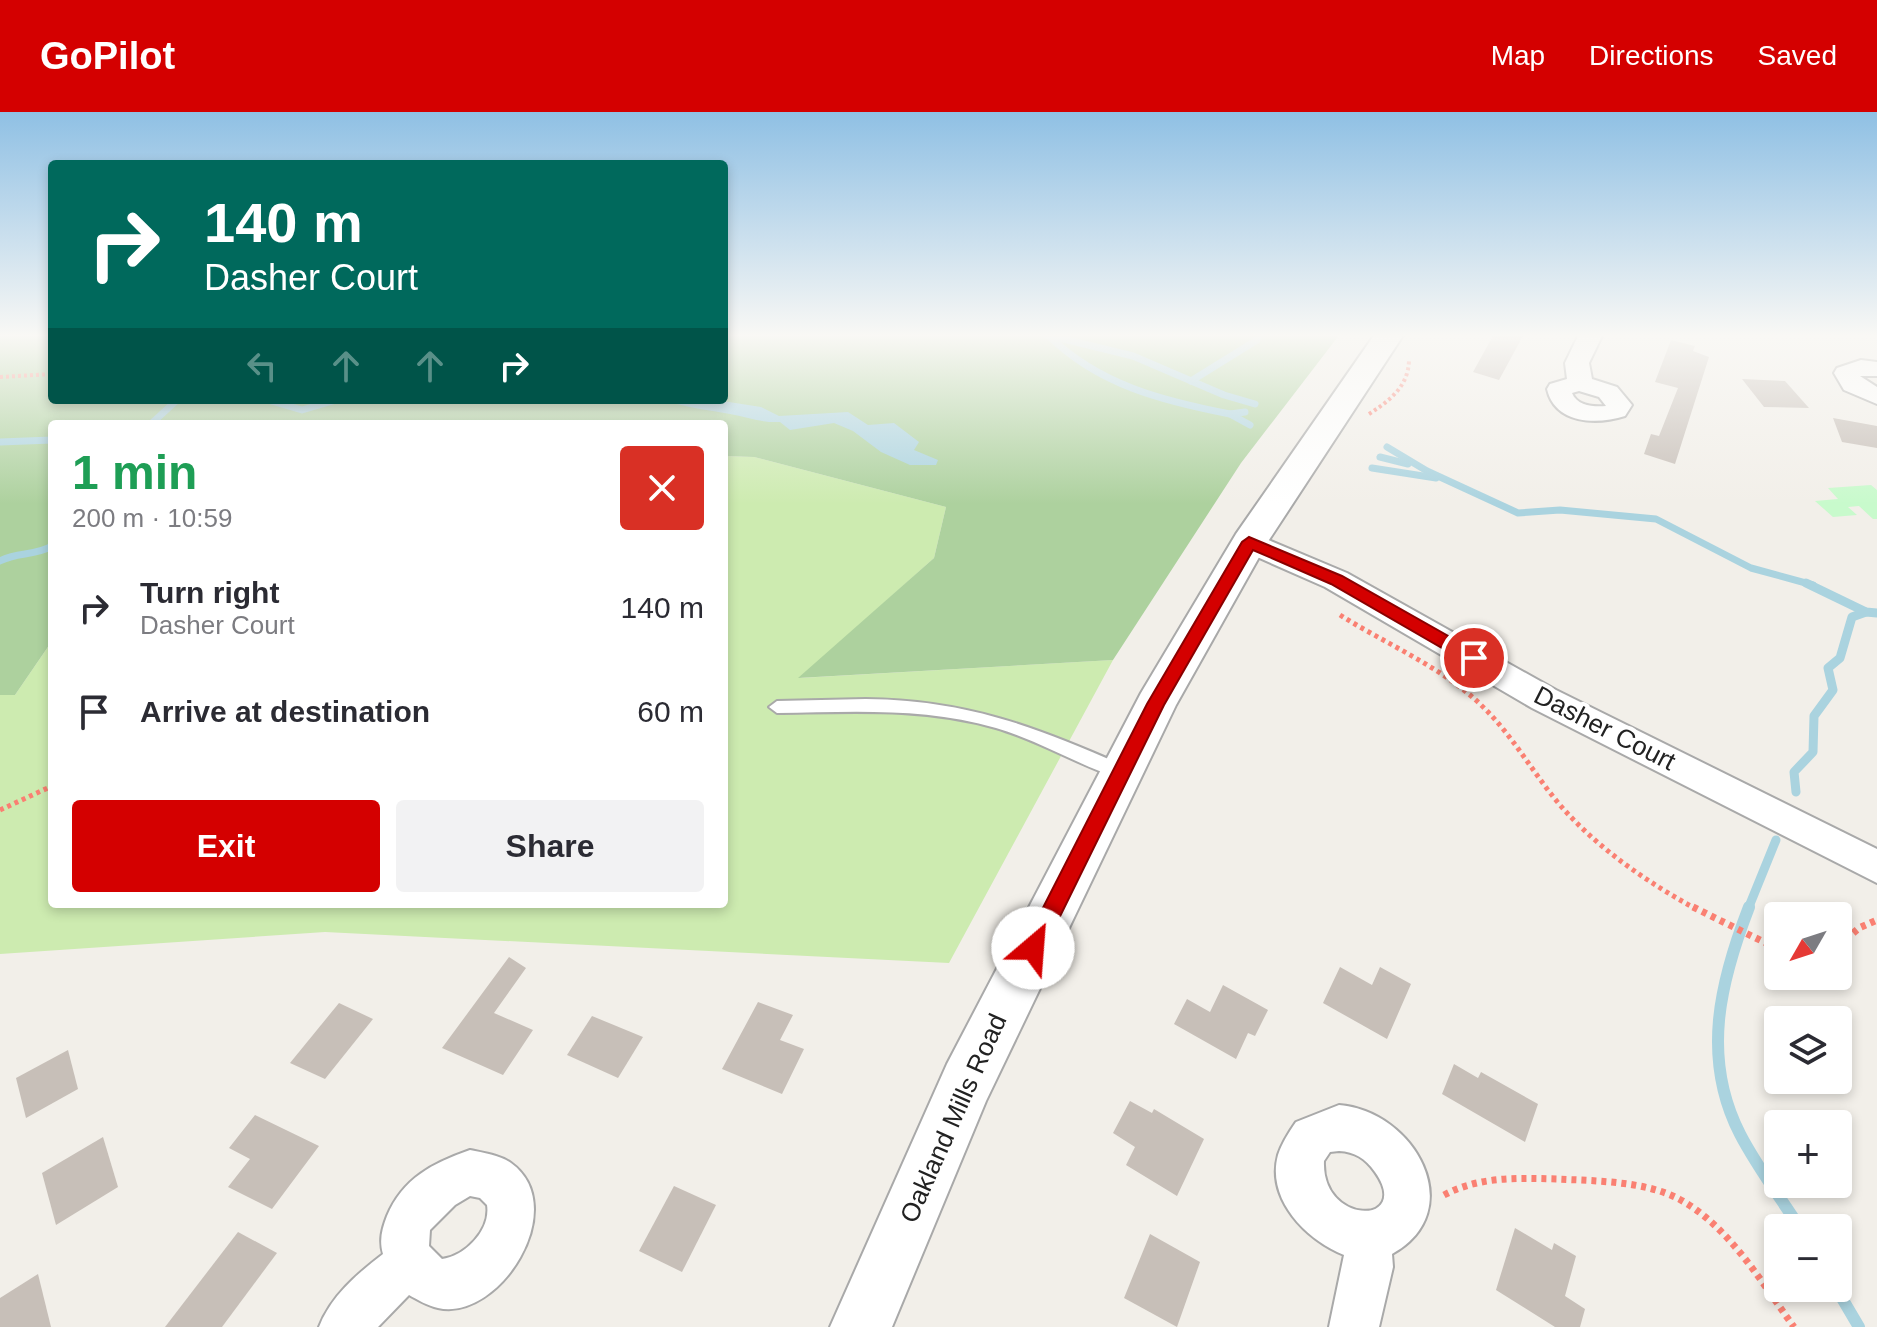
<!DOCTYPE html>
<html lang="en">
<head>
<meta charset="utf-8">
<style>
	:root { --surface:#fff; --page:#f2f2f3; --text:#2b2b33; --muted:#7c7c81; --accent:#d40000 }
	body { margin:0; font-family:Helvetica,sans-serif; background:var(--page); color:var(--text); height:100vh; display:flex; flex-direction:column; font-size:30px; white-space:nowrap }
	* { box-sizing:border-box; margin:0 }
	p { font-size:26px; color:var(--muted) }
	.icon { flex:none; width:44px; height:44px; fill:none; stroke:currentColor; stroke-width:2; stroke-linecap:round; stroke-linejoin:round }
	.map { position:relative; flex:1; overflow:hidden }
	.sheet { position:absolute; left:48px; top:308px; width:680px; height:488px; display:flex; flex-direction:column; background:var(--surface); border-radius:8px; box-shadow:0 4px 12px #0003 }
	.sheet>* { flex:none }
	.banner { position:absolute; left:48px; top:48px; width:680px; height:244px; border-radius:8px; box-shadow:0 4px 12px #0003; background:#00695c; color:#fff; overflow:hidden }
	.needle { width:52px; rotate:231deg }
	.controls { position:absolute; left:1764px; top:790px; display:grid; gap:16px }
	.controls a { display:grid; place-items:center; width:88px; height:88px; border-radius:8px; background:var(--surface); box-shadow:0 4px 12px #0003; font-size:40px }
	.pin { position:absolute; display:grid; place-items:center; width:68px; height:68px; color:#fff; margin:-34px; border:4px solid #fff; border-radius:50%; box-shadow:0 2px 8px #0007 }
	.me { position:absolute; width:88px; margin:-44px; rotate:27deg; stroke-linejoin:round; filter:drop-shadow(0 0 6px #0008) }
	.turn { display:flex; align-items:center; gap:28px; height:168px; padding:0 24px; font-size:36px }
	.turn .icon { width:104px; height:104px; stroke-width:2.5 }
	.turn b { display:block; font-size:56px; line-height:68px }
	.lanes { display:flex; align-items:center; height:76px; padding:0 24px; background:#0003; justify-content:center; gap:40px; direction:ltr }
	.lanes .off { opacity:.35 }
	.round { display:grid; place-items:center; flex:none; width:84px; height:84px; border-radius:8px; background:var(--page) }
	.overview { display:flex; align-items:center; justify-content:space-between; height:136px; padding:0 24px }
	h1 { font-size:48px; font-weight:700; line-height:60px; color:#1e9e55 }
	.action { display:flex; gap:16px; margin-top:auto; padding:16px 24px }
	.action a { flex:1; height:92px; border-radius:8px; background:var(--accent); color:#fff; font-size:32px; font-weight:700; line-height:92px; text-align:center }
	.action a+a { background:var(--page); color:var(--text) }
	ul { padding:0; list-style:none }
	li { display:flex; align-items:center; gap:24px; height:104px; padding:0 24px }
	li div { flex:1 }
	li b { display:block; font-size:30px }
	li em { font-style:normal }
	header { display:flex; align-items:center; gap:48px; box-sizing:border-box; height:112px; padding:0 40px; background:var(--accent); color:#fff }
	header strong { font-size:38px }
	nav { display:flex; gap:44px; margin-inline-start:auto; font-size:28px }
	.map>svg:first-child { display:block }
	.grass { fill:#cdebb0 }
	.forest { fill:#add19e }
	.park { fill:#c8facc }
	.water { fill:#aad3df }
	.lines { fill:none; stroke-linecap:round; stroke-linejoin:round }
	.stream-far2 { stroke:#aad3df; stroke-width:7 }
	.stream-far1 { stroke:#aad3df; stroke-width:9 }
	.stream { stroke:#aad3df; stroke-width:12 }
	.building { fill:#c7bfb8 }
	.service-casing { stroke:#a9a9a9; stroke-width:4 }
	.minor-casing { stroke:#a9a9a9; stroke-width:4 }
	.tertiary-casing { stroke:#a9a9a9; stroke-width:4 }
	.path-far2 { stroke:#fa8072; stroke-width:4; stroke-dasharray:3 3; stroke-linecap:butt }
	.path-far1 { stroke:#fa8072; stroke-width:5; stroke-dasharray:4 4; stroke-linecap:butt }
	.path { stroke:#fa8072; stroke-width:7; stroke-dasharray:5 5; stroke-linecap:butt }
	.service { fill:#fff; fill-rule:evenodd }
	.minor { fill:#fff; fill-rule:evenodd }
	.tertiary { fill:#fff; fill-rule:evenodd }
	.route { fill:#d40000; stroke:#8a0000; stroke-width:2 }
	.labels { text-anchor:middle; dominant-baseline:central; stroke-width:8; stroke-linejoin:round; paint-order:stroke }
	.street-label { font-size:26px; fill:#222; stroke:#fff }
</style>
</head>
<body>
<header>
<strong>GoPilot</strong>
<nav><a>Map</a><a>Directions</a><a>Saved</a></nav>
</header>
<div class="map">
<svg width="1877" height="1215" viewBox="0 0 1877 1215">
	<rect width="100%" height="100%" fill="#f2efe9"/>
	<path class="grass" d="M 724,344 L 754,345 L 946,395 L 934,446 L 800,566 L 1113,548 L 949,851 L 325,820 L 0,842 L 0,583 L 15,583 L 52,529 L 52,792 L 724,792 Z"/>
	<path class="forest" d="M 0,222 L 52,222 L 52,288 L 724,288 L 724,222 L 1340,222 L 1241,351 L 1113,548 L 798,566 L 934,446 L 946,395 L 754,345 L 724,344 L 724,312 L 52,312 L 52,529 L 15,583 L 0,583 Z"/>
	<path class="park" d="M 1871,373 L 1877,378 L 1877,407 L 1873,407 L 1859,394 L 1848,395 L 1857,403 L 1833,405 L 1815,389 L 1838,387 L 1828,376 Z"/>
	<path class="water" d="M 662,288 L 716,288 L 761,295 L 779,304 L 848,300 L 868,313 L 894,311 L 919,330 L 914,338 L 938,348 L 936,353 L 910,353 L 881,340 L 853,319 L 834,311 L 790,318 L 780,310 C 762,311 747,305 730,302 C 707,298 685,295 662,288 Z"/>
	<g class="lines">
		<g class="stream-far2">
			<path d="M 1043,222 L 1133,244 L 1224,283 L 1255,292"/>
			<path d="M 1049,224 C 1099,273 1163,289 1230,302"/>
			<path d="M 1191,269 L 1257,228 L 1257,222"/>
			<path d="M 268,288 L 302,298 L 336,288"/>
			<path d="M 1245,300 L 1230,302 L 1250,313"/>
			<path d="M 151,312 L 177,288"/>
			<path d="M 0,330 L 52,328"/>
			<path d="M 1387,335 L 1427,359 L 1518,401 L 1560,398 L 1656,407 L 1751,456 L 1813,473"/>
			<path d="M 1380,345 L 1408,352"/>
			<path d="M 1372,356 L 1436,366"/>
			<path d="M 0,449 C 17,440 35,444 52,434"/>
		</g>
		<g class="stream-far1">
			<path d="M 1806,471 L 1866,500 L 1877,501"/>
			<path d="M 1796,680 L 1794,660 L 1813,640 L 1814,604 L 1833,578 L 1828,556 L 1840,546 L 1852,505 L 1866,500"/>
			<path d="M 1748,797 L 1776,728"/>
		</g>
		<g class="stream">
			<path d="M 1749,795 C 1720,870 1701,946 1740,1022 C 1757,1055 1780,1085 1800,1116"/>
			<path d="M 1836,1176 L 1859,1215"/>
		</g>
	</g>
	<g class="building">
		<path d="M 1494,222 L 1524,222 L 1499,268 L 1473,260 Z"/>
		<path d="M 1671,228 L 1695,234 L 1686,256 L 1693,239 L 1709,245 L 1675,352 L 1644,342 L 1651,322 L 1659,324 L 1678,276 L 1655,270 Z"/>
		<path d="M 1742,267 L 1785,269 L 1809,296 L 1764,295 Z"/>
		<path d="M 1833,306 L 1877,314 L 1877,336 L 1842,330 Z"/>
		<path d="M 509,845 L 526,856 L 494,901 L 533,918 L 503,963 L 442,936 Z"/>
		<path d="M 1340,855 L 1372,873 L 1380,855 L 1411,872 L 1387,927 L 1323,891 Z"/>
		<path d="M 1223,873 L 1268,898 L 1255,924 L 1248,921 L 1236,947 L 1174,912 L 1187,887 L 1210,900 Z"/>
		<path d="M 758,890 L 793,903 L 780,928 L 804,937 L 782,982 L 722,957 Z"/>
		<path d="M 339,891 L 373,907 L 325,967 L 290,951 Z"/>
		<path d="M 592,904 L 643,925 L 618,966 L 567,943 Z"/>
		<path d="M 68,938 L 78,977 L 26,1006 L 16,966 Z"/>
		<path d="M 1454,952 L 1478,966 L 1481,960 L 1538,992 L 1525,1030 L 1442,982 Z"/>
		<path d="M 1130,989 L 1152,1001 L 1154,997 L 1204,1027 L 1177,1084 L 1126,1053 L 1135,1035 L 1113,1021 Z"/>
		<path d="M 255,1003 L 319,1034 L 272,1097 L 228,1075 L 250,1047 L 229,1036 Z"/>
		<path d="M 103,1025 L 118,1075 L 56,1113 L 42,1061 Z"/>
		<path d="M 674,1074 L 716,1093 L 682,1160 L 639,1139 Z"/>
		<path d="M 1515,1116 L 1552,1138 L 1554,1131 L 1576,1144 L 1565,1184 L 1585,1197 L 1580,1215 L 1555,1215 L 1496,1178 Z"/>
		<path d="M 238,1120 L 277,1141 L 222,1215 L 165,1215 Z"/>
		<path d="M 1150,1122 L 1200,1150 L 1177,1215 L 1124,1186 Z"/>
		<path d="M 38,1162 L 51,1215 L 0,1215 L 0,1186 Z"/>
	</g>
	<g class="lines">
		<defs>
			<path id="service" d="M 866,587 C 966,588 1037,615 1127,655 L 1129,660 L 1127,665 L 1121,667 C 1078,653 1040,629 996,616 C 924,595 851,600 777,601 L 769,595 L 777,589 Z"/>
			<g id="minor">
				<path d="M 1579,222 L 1603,222 L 1589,251 L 1592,267 L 1617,275 L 1632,293 L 1625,304 C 1596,313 1555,312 1547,277 L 1550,272 L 1567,267 L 1565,251 ZM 1579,279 L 1599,285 L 1606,294 C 1594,295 1577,294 1572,281 Z"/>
				<path d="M 1861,248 L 1877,250 L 1877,264 L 1860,264 L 1877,275 L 1877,292 L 1844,278 L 1834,261 L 1837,256 Z"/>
				<path d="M 1249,420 L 1347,461 L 1556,578 L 1877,737 L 1877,771 L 1532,596 L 1325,475 L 1239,437 L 1234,430 L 1239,423 Z"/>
				<path d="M 1339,993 C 1415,999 1470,1099 1392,1142 L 1393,1155 L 1379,1215 L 1329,1215 L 1344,1143 C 1306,1128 1266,1087 1278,1043 C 1282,1031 1289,1020 1296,1010 ZM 1339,1039 C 1355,1040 1365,1046 1375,1060 C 1413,1113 1321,1114 1324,1049 L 1330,1040 Z"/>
				<path d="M 470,1038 C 484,1041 500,1043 511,1051 C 572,1095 499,1210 438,1196 C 428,1194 418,1188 409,1183 L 378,1215 L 319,1215 C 331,1184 357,1162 383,1142 C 379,1128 382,1117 387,1104 C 403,1066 433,1051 470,1038 ZM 470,1084 L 480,1086 L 487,1093 C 491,1118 465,1144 442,1147 L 429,1134 L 430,1118 L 455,1093 Z"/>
			</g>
			<path id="tertiary" d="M 1375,222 L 1404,222 L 1267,431 L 1176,593 L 986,989 L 892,1215 L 830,1215 L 947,952 L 1141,581 L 1236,422 Z"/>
		</defs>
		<use href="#service" class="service-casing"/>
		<use href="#minor" class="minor-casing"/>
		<use href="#tertiary" class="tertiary-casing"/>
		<g class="path-far2">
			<path d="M 0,265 L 52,262"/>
			<path d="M 1369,302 C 1389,289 1408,275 1409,249"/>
		</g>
		<g class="path-far1">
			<path d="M 1340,503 C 1386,532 1440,554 1480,592 C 1512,622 1532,660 1560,693 C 1597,736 1647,770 1696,797"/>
			<path d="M 0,698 L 52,674"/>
		</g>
		<g class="path">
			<path d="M 1693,795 L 1778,837"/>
			<path d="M 1838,834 L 1859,816 L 1877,808"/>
			<path d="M 1444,1083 C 1480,1064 1518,1066 1558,1067 C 1596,1069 1645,1069 1679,1087 C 1729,1114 1762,1171 1794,1215"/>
		</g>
		<use href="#service" class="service"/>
		<use href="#minor" class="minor"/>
		<use href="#tertiary" class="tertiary"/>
	</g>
	<linearGradient id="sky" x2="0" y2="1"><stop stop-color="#8fc0e4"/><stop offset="0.57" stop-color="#f9f8f5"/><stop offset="1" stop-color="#f9f8f5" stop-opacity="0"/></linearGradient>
	<rect width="1877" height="392" fill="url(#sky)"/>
	<path class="route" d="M 1249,425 L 1342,464 L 1480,542 L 1483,546 L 1474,552 L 1468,551 L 1331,472 L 1253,438 L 1164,593 L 1041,843 L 1033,846 L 1026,843 L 1022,836 L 1026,829 L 1147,592 L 1242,430 Z"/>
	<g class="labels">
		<g class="street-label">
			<text transform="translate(1605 616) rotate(27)">Dasher Court</text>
			<text transform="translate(953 1006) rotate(-66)">Oakland Mills Road</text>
		</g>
	</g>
</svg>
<div class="controls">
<a><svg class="needle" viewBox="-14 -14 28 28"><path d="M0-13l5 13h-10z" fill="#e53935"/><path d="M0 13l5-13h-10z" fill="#7c7c81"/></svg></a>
<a><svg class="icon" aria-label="layers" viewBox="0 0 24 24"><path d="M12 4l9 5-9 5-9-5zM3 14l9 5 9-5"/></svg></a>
<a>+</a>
<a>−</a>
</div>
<div class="pin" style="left:1474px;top:546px;background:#d93025"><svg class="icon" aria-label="arrive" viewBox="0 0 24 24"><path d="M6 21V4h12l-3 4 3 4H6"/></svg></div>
<svg class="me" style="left:1033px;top:836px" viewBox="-20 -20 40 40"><circle r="19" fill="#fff"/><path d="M0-13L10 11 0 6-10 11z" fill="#d40000"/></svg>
<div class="banner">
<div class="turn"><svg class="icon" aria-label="right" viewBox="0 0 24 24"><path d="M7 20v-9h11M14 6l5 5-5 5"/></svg><div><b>140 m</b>Dasher Court</div></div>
<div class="lanes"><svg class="icon off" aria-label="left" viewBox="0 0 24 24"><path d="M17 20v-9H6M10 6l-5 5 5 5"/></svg><svg class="icon off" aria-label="ahead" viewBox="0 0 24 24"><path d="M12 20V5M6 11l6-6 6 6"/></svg><svg class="icon off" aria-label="ahead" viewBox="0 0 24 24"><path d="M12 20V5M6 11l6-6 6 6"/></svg><svg class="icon" aria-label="right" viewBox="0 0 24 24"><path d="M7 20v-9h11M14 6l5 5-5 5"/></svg></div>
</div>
<section class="sheet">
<div class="overview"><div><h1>1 min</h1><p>200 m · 10:59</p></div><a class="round" style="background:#d93025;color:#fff"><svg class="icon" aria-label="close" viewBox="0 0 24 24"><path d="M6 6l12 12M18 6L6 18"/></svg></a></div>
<ul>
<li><svg class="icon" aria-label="right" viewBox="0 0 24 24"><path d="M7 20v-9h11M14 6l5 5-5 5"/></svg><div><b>Turn right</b><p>Dasher Court</p></div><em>140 m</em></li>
<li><svg class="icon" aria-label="arrive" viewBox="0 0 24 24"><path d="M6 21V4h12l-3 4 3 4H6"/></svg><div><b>Arrive at destination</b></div><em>60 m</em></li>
</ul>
<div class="action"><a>Exit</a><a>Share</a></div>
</section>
</div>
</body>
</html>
